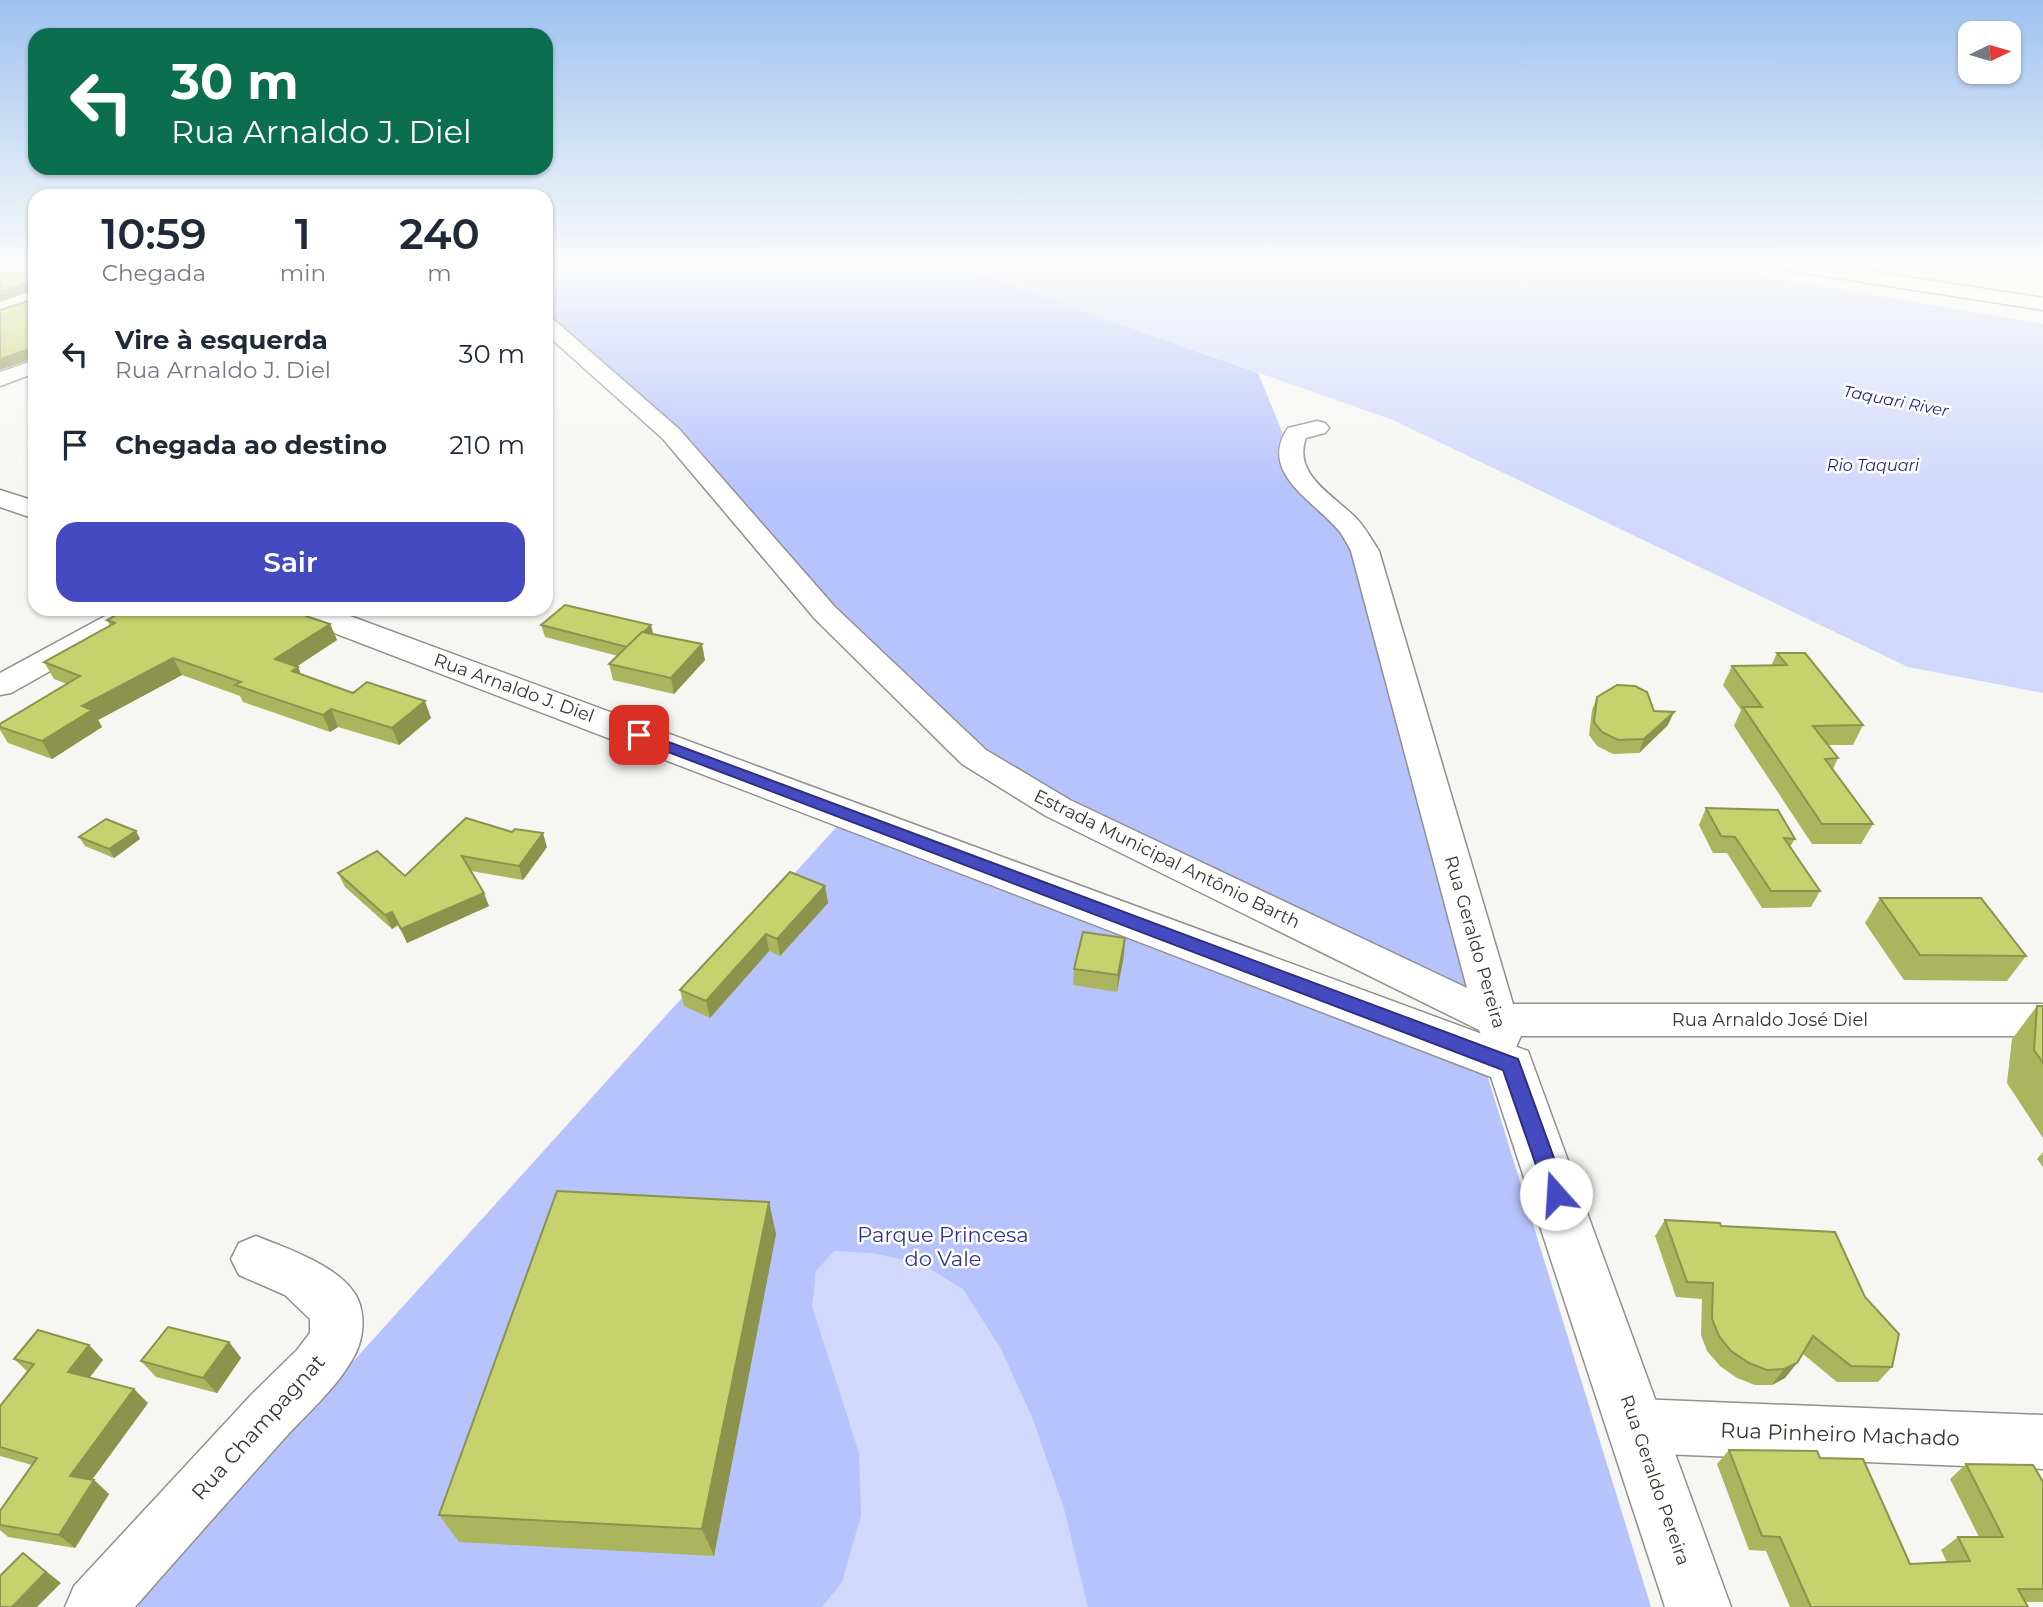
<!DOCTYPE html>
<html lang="pt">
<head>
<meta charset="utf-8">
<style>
	:root { --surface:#fff; --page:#f6f6f7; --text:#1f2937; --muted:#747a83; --accent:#464ac0 }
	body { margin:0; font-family:Montserrat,sans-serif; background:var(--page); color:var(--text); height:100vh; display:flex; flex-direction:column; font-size:26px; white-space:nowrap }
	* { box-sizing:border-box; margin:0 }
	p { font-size:23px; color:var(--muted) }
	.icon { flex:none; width:38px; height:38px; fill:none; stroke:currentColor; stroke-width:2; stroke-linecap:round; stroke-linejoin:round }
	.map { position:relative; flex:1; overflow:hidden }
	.details { position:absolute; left:28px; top:189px; width:525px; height:427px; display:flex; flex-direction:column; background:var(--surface); border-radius:21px; box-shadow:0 2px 5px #0004 }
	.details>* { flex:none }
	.hud { position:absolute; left:28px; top:28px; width:525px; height:147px; border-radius:21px; box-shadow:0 2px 5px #0004; background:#0b6e4f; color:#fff; overflow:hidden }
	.needle { width:46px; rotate:85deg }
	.tools { position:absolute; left:1958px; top:21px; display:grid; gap:14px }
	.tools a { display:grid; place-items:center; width:63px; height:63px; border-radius:14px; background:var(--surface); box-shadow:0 2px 5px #0004; font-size:35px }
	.pin { position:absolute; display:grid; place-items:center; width:60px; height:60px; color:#fff; margin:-30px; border-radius:14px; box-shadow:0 4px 10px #0006 }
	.me { position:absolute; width:77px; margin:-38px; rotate:341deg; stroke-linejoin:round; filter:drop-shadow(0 0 5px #0008) }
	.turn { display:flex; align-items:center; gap:24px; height:147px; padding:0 28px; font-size:32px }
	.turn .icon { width:91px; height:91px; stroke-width:2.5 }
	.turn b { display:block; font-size:49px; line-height:60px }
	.eta { display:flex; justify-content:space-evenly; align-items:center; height:119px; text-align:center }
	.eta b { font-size:42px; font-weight:600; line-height:49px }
	.action { display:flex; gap:14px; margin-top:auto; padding:14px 28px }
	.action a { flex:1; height:80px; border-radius:21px; background:var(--accent); color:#fff; font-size:28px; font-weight:600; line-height:80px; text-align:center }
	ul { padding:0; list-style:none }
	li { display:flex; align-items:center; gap:21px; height:91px; padding:0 28px }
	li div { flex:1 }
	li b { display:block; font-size:26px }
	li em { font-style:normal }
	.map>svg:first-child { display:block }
	.green { fill:#b7c3fc }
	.water { fill:#d0d8fc }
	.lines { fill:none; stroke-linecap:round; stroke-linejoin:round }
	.street-casing { stroke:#90918e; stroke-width:3 }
	.secondary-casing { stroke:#90918e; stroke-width:3 }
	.street { fill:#fff; fill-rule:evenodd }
	.secondary { fill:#fff; fill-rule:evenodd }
	.wall { fill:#aab55e }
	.shaded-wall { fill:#8b934c }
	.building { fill:#c6d26d; stroke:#8b934c; stroke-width:2 }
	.route { fill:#464ac0; stroke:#2e307d; stroke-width:2 }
	.labels { text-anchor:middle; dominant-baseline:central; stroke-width:5; stroke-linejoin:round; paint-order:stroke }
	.far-water-label { font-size:16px; font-style:italic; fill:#231d7e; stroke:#fffffe }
	.street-label { font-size:18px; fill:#373836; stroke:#fffffe }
	.near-park-label { font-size:21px; fill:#313193; stroke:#fffffe }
	.near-street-label { font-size:21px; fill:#373836; stroke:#fffffe }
</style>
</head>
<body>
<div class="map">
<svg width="2043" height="1607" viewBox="0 0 2043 1607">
	<rect width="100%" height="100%" fill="#f6f6f3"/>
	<g class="green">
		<path d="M 546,264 L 950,264 L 1258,373 L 1288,446 L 1349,525 L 1496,1020 L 974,757 L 671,434 L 546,323 Z"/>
		<path d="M 841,822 L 1484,1065 L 1651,1607 L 131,1607 Z"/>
	</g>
	<g class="water">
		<path d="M 950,264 L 1693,264 L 2043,324 L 2043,693 L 1908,667 L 1393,420 Z"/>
		<path d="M 834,1251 L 872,1253 L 920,1263 L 963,1289 L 1001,1349 L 1032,1417 L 1064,1508 L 1088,1607 L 822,1607 L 842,1582 L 861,1515 L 859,1453 L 812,1306 L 816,1271 Z"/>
	</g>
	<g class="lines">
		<defs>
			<g id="street">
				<path d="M 546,317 L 553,319 L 679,429 L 835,607 L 986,750 L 1070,800 L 1467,988 L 1351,551 C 1348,545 1344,538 1340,532 C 1316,502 1257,473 1288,428 L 1317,421 L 1325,423 L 1329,428 L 1325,433 L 1306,438 C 1292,475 1335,496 1357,519 C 1366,529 1372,540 1379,551 L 1513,1004 L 2043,1004 L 2043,1036 L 1521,1036 L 1516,1047 L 1501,1052 L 1486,1047 L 1479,1030 L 1046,816 L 962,764 L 815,619 L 663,439 L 546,334 Z"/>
				<path d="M 35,360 L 35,373 L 0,386 L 0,372 Z"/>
				<path d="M 118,609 L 155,609 L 150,615 L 11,693 L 0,695 L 0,673 Z"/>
				<path d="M 256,1236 C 288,1249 354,1270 361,1309 C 365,1326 361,1346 352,1360 C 334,1391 306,1414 283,1440 C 233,1496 184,1551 135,1607 L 65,1607 L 74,1586 L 252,1394 L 297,1350 L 310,1333 L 310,1319 L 285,1295 L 239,1275 L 231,1259 L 239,1243 Z"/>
				<path d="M 1637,1399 L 2043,1415 L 2043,1469 L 1637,1453 L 1618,1445 L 1610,1426 L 1618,1407 Z"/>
			</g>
			<g id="secondary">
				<path d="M 1775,264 L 1822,264 L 2043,298 L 2043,310 L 1785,270 L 1778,268 Z"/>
				<path d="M 0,490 L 35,501 L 35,519 L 0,507 Z"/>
				<path d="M 285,609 L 331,609 L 1528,1051 L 1731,1607 L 1665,1607 L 1491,1077 L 290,616 Z"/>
			</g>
		</defs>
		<use href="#street" class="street-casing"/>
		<use href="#secondary" class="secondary-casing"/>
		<use href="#street" class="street"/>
		<use href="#secondary" class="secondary"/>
	</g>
	<g class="wall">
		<path d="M 107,620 L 330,624 L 337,640 L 296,667 L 298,667 L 301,675 L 431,718 L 399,745 L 338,727 L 330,732 L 243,702 L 240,696 L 182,675 L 98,720 L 102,727 L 52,759 L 8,743 L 0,730 L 0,724 L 67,684 L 54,679 L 44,662 L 110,626 Z"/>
		<path d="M 541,625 L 653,634 L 705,660 L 674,694 L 613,680 L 609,664 L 618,656 L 545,637 Z"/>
		<path d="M 1777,653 L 1863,725 L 1853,745 L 1828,745 L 1838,758 L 1833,769 L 1873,824 L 1861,844 L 1812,844 L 1734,726 L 1741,710 L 1723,685 L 1732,666 L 1771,666 Z"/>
		<path d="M 1597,697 L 1654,711 L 1668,725 L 1639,753 L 1613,754 L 1597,746 L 1589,735 L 1592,710 Z"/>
		<path d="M 1706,808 L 1795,839 L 1790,847 L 1820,891 L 1811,907 L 1762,908 L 1727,853 L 1713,853 L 1699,825 Z"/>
		<path d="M 136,831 L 140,839 L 114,858 L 85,846 L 79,837 Z"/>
		<path d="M 512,832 L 547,847 L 523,880 L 471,871 L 489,906 L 407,943 L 398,925 L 392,929 L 345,887 L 338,873 L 405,876 Z"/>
		<path d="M 825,886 L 828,903 L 780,956 L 769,951 L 710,1018 L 684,1006 L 680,990 Z"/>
		<path d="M 1880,898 L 2026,956 L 2007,981 L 1904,980 L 1865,923 Z"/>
		<path d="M 1125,938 L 1124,955 L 1117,992 L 1073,985 L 1074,969 Z"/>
		<path d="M 2037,1006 L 2043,1006 L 2043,1138 L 2007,1083 L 2012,1039 Z"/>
		<path d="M 2043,1152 L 2043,1167 L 2037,1159 Z"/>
		<path d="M 1665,1220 L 1721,1226 L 1892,1367 L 1878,1382 L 1837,1382 L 1803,1354 L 1785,1378 L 1772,1385 L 1755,1385 L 1737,1378 L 1720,1366 L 1707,1351 L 1701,1335 L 1702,1299 L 1676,1297 L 1655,1236 Z"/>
		<path d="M 776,1234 L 714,1556 L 459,1542 L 439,1515 Z"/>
		<path d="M 229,1342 L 241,1358 L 217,1393 L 156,1377 L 141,1361 Z"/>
		<path d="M 89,1345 L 103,1360 L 90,1377 L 148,1403 L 92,1480 L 94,1480 L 109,1494 L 75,1548 L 8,1537 L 0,1530 L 0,1511 L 32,1465 L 0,1456 L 0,1406 L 28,1372 L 14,1359 Z"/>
		<path d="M 1729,1450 L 1820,1458 L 1910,1564 L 1947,1562 L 1941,1550 L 1958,1537 L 1979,1537 L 1950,1479 L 1966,1464 L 2043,1482 L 2043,1602 L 2026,1602 L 2028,1607 L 1790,1607 L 1766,1551 L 1749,1550 L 1717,1464 Z"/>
	</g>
	<g class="shaded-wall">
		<path d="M 30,282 L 34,290 L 0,302 L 0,292 Z"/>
		<path d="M 35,347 L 35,358 L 0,370 L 0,359 Z"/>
		<path d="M 330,624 L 337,640 L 282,676 L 275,659 Z"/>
		<path d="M 651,625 L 654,637 L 627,647 Z"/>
		<path d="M 702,644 L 705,660 L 674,694 L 671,678 Z"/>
		<path d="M 173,658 L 182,675 L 98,720 L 102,727 L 52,759 L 42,741 L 82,706 Z"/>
		<path d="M 298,667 L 305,684 L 292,671 Z"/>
		<path d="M 425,701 L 431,718 L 399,745 L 392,728 Z"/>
		<path d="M 331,709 L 338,727 L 330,732 L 323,715 Z"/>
		<path d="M 1674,712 L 1668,725 L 1639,753 L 1644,739 Z"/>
		<path d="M 136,831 L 140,839 L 114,858 L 109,849 Z"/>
		<path d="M 543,833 L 547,847 L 523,880 L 519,866 Z"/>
		<path d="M 825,886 L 828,903 L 780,956 L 777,939 Z"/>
		<path d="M 484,893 L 489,906 L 407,943 L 401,929 Z"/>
		<path d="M 392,912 L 398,925 L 392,929 L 385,915 Z"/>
		<path d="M 766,934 L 769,951 L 710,1018 L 706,1001 Z"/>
		<path d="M 1125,938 L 1124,955 L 1117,992 L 1118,975 Z"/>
		<path d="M 769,1202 L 776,1234 L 714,1556 L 702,1529 Z"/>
		<path d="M 229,1342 L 241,1358 L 217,1393 L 203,1378 Z"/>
		<path d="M 89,1345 L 103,1360 L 83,1386 L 68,1372 Z"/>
		<path d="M 1797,1363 L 1785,1378 L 1772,1385 L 1784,1369 Z"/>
		<path d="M 134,1389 L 148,1403 L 85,1489 L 70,1476 Z"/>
		<path d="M 94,1480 L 109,1494 L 75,1548 L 59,1535 Z"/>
		<path d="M 23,1553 L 61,1583 L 37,1607 L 12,1607 Z"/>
	</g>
	<g class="building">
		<path d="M 0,264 L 35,264 L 35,347 L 0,359 L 0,310 L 32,300 L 33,284 L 30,282 L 0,292 Z"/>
		<path d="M 565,605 L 651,625 L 644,632 L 642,632 L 627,647 L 541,625 Z"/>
		<path d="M 127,609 L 285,609 L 330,624 L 275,659 L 298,667 L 292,671 L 353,693 L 367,682 L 425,701 L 392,728 L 331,709 L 323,715 L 235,685 L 241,682 L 173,658 L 82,706 L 92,710 L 42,741 L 0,727 L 0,724 L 80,676 L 44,662 L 115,623 L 107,620 Z"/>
		<path d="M 642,632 L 702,644 L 671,678 L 609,664 Z"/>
		<path d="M 1777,653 L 1805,653 L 1863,725 L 1813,726 L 1838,758 L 1825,759 L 1873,824 L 1822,824 L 1743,707 L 1762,707 L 1732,666 L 1787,665 Z"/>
		<path d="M 1617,685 L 1635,686 L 1647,692 L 1654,711 L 1674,712 L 1644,739 L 1618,740 L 1602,732 L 1594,722 L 1597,697 Z"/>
		<path d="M 1706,808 L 1778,810 L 1795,839 L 1784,838 L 1820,891 L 1771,891 L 1735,837 L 1721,836 Z"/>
		<path d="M 466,818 L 512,832 L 515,829 L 543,833 L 519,866 L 462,856 L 484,893 L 401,929 L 392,912 L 385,915 L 338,873 L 377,851 L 405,876 Z"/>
		<path d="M 106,819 L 136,831 L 109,849 L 79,837 Z"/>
		<path d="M 790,872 L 825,886 L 777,939 L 766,934 L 706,1001 L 680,990 Z"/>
		<path d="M 1880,898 L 1981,898 L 2026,956 L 1920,955 Z"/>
		<path d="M 1083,932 L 1125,938 L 1118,975 L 1074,969 Z"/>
		<path d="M 2037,1006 L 2043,1006 L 2043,1063 L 2034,1050 Z"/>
		<path d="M 557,1191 L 769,1202 L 702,1529 L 439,1515 Z"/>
		<path d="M 1665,1220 L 1720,1223 L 1721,1226 L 1835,1232 L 1865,1297 L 1899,1334 L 1892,1367 L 1851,1366 L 1813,1336 L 1797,1363 L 1784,1369 L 1767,1370 L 1749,1363 L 1731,1351 L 1719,1336 L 1712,1319 L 1713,1283 L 1687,1282 Z"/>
		<path d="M 168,1327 L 229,1342 L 203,1378 L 141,1361 Z"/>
		<path d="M 38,1330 L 89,1345 L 68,1372 L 134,1389 L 70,1476 L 94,1480 L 59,1535 L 0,1525 L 0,1511 L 37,1458 L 0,1447 L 0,1406 L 34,1364 L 14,1359 Z"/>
		<path d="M 1729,1450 L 1817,1451 L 1820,1458 L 1863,1459 L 1910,1564 L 1970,1561 L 1958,1537 L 2003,1537 L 1966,1464 L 2033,1465 L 2043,1482 L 2043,1589 L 2018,1589 L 2028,1607 L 1811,1607 L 1780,1537 L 1762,1536 Z"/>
		<path d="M 23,1553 L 46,1572 L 12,1607 L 0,1607 L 0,1576 Z"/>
	</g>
	<linearGradient id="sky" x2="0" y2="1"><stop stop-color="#9ec2f0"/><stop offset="0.54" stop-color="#fbfbfa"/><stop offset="1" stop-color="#fbfbfa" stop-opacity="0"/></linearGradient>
	<rect width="2043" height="489" fill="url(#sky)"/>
	<path class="route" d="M 639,731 L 1518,1059 L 1567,1194 L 1564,1201 L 1556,1203 L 1549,1201 L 1546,1194 L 1503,1070 L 634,739 L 632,735 Z"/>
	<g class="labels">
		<g class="far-water-label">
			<text transform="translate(1896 401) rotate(11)">Taquari River</text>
			<text x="1873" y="465">Rio Taquari</text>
		</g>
		<g class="street-label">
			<text transform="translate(514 688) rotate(20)">Rua Arnaldo J. Diel</text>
			<text transform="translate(1167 859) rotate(26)">Estrada Municipal Antônio Barth</text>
			<text transform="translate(1475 942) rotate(74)">Rua Geraldo Pereira</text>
			<text x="1770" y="1020">Rua Arnaldo José Diel</text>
			<text transform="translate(1655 1480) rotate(71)">Rua Geraldo Pereira</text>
		</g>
		<g class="near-park-label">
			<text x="943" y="1234">Parque Princesa<tspan x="943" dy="24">do Vale</tspan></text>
		</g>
		<g class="near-street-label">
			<text transform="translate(258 1427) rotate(-48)">Rua Champagnat</text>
			<text transform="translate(1840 1434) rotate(2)">Rua Pinheiro Machado</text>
		</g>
	</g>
</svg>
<div class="tools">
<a><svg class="needle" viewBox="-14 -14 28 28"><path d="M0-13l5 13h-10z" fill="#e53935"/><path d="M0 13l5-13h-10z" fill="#747a83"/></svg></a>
</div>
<div class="pin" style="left:639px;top:735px;background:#d93025"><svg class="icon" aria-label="arrive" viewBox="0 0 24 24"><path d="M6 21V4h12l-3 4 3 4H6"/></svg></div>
<svg class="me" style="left:1556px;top:1194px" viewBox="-20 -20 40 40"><circle r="19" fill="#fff"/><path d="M0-13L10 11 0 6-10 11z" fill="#464ac0"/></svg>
<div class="hud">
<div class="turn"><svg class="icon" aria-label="left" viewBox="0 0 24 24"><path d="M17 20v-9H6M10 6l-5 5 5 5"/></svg><div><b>30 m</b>Rua Arnaldo J. Diel</div></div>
</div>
<section class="details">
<div class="eta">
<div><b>10:59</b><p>Chegada</p></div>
<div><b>1</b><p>min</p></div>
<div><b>240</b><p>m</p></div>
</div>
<ul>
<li><svg class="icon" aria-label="left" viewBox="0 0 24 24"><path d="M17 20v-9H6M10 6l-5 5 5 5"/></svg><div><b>Vire à esquerda</b><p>Rua Arnaldo J. Diel</p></div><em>30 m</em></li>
<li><svg class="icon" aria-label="arrive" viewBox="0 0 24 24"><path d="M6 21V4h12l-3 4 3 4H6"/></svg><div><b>Chegada ao destino</b></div><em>210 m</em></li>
</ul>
<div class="action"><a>Sair</a></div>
</section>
</div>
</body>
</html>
